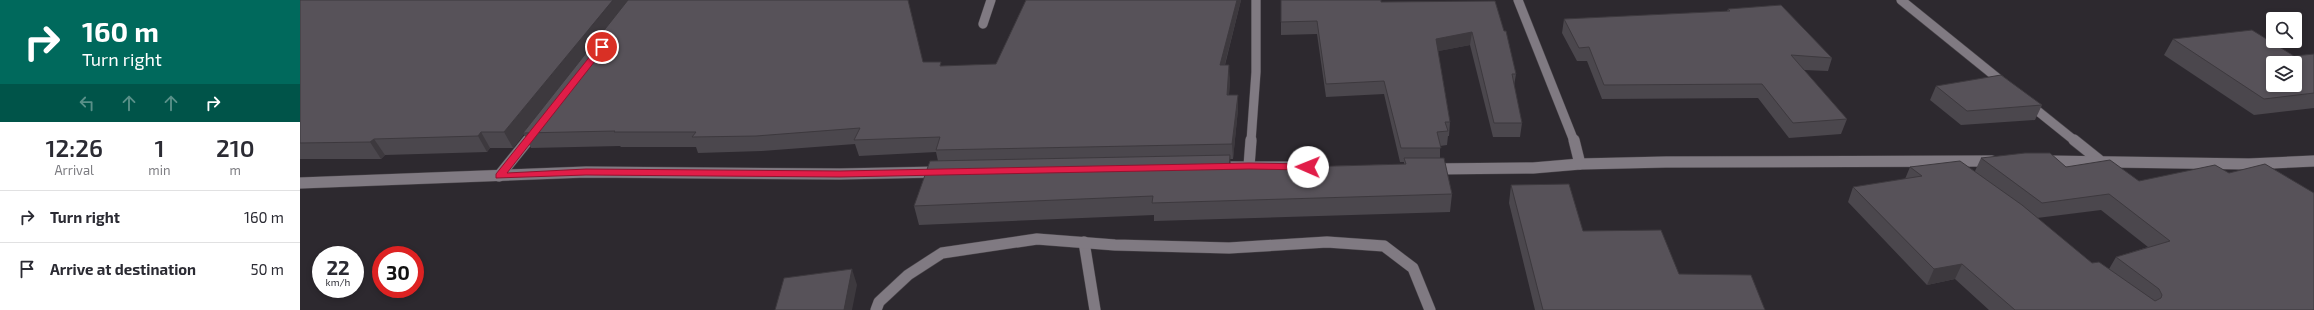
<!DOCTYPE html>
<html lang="en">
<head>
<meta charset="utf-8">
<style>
	:root { --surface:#fff; --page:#f2f2f3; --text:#2b2b33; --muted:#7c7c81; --line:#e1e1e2 }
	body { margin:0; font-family:"Exo 2",sans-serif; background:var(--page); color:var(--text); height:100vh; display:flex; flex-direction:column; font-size:15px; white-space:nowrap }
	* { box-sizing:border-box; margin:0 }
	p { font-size:13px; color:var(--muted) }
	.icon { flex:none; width:22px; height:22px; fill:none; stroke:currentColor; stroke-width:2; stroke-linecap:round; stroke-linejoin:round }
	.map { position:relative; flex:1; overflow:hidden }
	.panel { display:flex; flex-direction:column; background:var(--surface); width:300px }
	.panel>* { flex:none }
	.top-card { background:#00695c; color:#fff; overflow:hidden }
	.controls { position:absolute; left:1966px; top:12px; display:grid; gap:8px }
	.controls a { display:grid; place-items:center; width:36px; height:36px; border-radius:4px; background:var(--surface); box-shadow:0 2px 6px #0003; font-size:20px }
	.speed { position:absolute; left:12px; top:246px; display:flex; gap:8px; font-size:20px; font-weight:700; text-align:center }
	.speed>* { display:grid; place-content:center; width:52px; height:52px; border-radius:50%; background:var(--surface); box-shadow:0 2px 6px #0003; line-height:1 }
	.speed small { font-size:10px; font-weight:400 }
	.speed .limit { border:6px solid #d22; background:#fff; color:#111 }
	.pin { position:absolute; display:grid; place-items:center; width:34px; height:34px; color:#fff; margin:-17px; border:2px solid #fff; border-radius:50%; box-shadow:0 1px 4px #0007 }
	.me { position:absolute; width:44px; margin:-22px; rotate:271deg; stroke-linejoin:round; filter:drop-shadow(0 0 3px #0008) }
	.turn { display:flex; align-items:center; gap:14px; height:84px; padding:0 16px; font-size:18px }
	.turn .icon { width:52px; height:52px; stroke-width:2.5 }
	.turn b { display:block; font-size:28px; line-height:34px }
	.lanes { display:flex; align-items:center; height:38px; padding:0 16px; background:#0003; justify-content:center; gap:20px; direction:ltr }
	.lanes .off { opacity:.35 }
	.eta { display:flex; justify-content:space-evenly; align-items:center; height:68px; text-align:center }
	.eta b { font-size:24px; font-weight:600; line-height:28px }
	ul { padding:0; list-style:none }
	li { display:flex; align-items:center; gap:12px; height:52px; padding:0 16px; border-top:1px solid var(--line) }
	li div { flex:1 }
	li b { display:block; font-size:15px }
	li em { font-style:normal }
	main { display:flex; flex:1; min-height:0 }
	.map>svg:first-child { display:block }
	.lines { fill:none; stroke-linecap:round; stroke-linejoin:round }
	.minor-far1-casing { stroke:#49454a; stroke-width:10 }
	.minor-casing { stroke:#49454a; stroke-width:12 }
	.minor-far1 { stroke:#807a82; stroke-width:9 }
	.minor { stroke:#807a82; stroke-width:11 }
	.wall { fill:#4b474d; fill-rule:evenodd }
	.shaded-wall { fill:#3d393e }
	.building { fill:#575259; stroke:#3d393e; fill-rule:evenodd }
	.route { fill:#e11d48; stroke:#92132f }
</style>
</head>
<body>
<main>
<section class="panel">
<div class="top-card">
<div class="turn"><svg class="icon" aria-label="right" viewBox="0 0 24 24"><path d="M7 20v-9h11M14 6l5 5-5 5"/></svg><div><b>160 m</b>Turn right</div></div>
<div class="lanes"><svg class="icon off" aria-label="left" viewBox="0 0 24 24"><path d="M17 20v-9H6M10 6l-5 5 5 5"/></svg><svg class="icon off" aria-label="ahead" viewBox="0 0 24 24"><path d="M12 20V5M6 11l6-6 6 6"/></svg><svg class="icon off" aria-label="ahead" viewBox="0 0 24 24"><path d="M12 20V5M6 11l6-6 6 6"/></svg><svg class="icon" aria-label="right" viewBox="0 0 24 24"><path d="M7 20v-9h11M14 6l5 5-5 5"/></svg></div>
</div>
<div class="eta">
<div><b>12:26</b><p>Arrival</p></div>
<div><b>1</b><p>min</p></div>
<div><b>210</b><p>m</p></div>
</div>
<ul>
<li><svg class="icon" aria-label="right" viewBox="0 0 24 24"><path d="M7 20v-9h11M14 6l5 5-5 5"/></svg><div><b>Turn right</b></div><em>160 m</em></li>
<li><svg class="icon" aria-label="arrive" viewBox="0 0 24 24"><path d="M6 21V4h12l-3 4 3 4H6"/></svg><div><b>Arrive at destination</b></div><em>50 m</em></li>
</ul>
</section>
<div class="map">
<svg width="2014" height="310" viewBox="0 0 2014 310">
	<rect width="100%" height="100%" fill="#2d292f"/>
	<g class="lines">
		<defs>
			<g id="minor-far1">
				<path d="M 1218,0 L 1274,141"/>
				<path d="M 1601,0 L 1706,85"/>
				<path d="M 683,24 L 691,0"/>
				<path d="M 1729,104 L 1775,141"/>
				<path d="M 227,141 L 235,131"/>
				<path d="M 951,141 L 956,72 L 956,0"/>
			</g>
			<g id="minor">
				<path d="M 1274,140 L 1280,164"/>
				<path d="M 1774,140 L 1799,160"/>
				<path d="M 1746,161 L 1949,164 L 2014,161"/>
				<path d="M 949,166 L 951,140"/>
				<path d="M 918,167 L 1018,167"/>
				<path d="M 1132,169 L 1233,168 L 1280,164 L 1366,162 L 1692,161"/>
				<path d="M 199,176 L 228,140"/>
				<path d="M 0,183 L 286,172 L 540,174 L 638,172"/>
				<path d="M 784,242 L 795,310"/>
				<path d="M 576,310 L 579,302 L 608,275 L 642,253 L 737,239 L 815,245 L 929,248 L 1027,242 L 1084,246 L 1113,268 L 1130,310"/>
			</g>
		</defs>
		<use href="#minor-far1" class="minor-far1-casing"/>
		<use href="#minor" class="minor-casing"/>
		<use href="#minor-far1" class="minor-far1"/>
		<use href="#minor" class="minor"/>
	</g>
	<g class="wall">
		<path d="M 0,0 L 623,62 L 642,66 L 696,64 L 726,0 L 941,0 L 925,65 L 930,79 L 929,95 L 938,109 L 933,159 L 930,159 L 931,169 L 1104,164 L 1104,162 L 1100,162 L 1084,94 L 1026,97 L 1017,34 L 981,35 L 981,22 L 1081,2 L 1195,1 L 1216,74 L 1214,86 L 1222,123 L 1220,137 L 1193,137 L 1170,45 L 1138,51 L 1150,122 L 1149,136 L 1148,136 L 1147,145 L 1140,146 L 1140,158 L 1152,194 L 1150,212 L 854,221 L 854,215 L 619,225 L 614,206 L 638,161 L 636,152 L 559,156 L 555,144 L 462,151 L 398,153 L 396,147 L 321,147 L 320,146 L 231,148 L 224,134 L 213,148 L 190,148 L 187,152 L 85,155 L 81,159 L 0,159 Z"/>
		<path d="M 1428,9 L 1532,58 L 1528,71 L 1504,70 L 1547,119 L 1541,134 L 1489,138 L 1458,98 L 1302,99 L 1287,61 L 1277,61 L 1262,33 L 1264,19 L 1427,11 Z"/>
		<path d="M 1873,39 L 1994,56 L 2014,54 L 2014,108 L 1954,115 L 1864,55 Z"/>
		<path d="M 1636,86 L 1742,105 L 1735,120 L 1661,125 L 1630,100 Z"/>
		<path d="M 1681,158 L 1766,167 L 2014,310 L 1689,310 L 1655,279 L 1627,285 L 1548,202 L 1553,187 L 1605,179 L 1610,167 L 1675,171 ZM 1801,210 L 1848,247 L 1816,257 L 1809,269 L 1792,263 L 1737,218 Z"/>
		<path d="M 1211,185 L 1283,231 L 1379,274 L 1465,310 L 1235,310 L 1209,203 Z"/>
	</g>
	<g class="shaded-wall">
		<path d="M 313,0 L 331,0 L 223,133 L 224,134 L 213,148 L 204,132 Z"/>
		<path d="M 937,0 L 941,0 L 921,79 L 920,65 Z"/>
		<path d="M 1172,32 L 1170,45 L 1134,52 L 1136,39 Z"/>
		<path d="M 929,65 L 930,79 L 928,109 L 927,95 Z"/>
		<path d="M 938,95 L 938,109 L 933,159 L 932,144 Z"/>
		<path d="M 181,132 L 190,148 L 187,152 L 178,136 Z"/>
		<path d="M 74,139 L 85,155 L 81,159 L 70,142 Z"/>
		<path d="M 930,155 L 931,173 L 929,169 Z"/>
		<path d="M 1662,264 L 1655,279 L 1627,285 L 1634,269 Z"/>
		<path d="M 552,269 L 557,285 L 552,310 L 544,310 Z"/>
	</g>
	<g class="building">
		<path d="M 0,0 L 313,0 L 204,132 L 181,132 L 178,136 L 74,139 L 70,142 L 0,143 Z"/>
		<path d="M 328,0 L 608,0 L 623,62 L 641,62 L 640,66 L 696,64 L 726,0 L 937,0 L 920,65 L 929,65 L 927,95 L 938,95 L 932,144 L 636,150 L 640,137 L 554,140 L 560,128 L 456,136 L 392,137 L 396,132 L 314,132 L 315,131 L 223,133 Z"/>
		<path d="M 981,0 L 1081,0 L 1081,2 L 1195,1 L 1204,31 L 1206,31 L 1216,74 L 1212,74 L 1222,123 L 1194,123 L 1172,32 L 1136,39 L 1150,122 L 1145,122 L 1148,131 L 1137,132 L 1141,148 L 1101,148 L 1084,81 L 1026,84 L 1017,21 L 981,22 Z"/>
		<path d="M 1481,5 L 1532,58 L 1491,55 L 1547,119 L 1493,123 L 1462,84 L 1304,85 L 1289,47 L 1279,48 L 1264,19 L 1430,11 L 1428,9 Z"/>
		<path d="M 1952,30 L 1994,56 L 2014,54 L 2014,93 L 1964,99 L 1873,39 ZM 1973,63 L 1995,63 L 1995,85 L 1973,85 Z"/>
		<path d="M 1701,75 L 1742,105 L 1667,111 L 1636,86 Z"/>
		<path d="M 1725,153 L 1750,153 L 1766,167 L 1810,160 L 1839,181 L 1915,165 L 1929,173 L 1965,164 L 2014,193 L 2014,310 L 1715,310 L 1662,264 L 1634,269 L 1553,187 L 1622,176 L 1610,167 L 1660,161 L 1722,205 L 1792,263 L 1799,262 L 1855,301 L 1861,298 L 1862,295 L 1859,289 L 1816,257 L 1870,241 L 1809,194 L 1742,203 L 1681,158 Z"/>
		<path d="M 930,155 L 929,169 L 1106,164 L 1104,158 L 1144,158 L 1152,194 L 852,203 L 853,196 L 614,206 L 630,161 Z"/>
		<path d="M 1269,184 L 1283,231 L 1361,230 L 1379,274 L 1451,275 L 1465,310 L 1243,310 L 1211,185 Z"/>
		<path d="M 552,269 L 544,310 L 475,310 L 484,278 Z"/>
	</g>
	<path class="route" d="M 299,45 L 306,47 L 207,173 L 286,169 L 540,171 L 949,163 L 1008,164 L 1013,167 L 1008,170 L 949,169 L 540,177 L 286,175 L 196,178 L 196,174 Z"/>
</svg>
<div class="controls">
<a><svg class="icon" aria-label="search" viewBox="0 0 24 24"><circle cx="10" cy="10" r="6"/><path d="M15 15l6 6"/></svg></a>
<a><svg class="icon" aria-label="layers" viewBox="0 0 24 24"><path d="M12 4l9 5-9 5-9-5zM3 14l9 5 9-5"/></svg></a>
</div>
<div class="speed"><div>22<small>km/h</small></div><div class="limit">30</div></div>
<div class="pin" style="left:302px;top:47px;background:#d93025"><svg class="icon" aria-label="arrive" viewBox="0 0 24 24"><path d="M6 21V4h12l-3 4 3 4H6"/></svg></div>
<svg class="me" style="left:1008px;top:167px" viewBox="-20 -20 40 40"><circle r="19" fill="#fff"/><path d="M0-13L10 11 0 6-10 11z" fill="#e11d48"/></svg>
</div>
</main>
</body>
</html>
